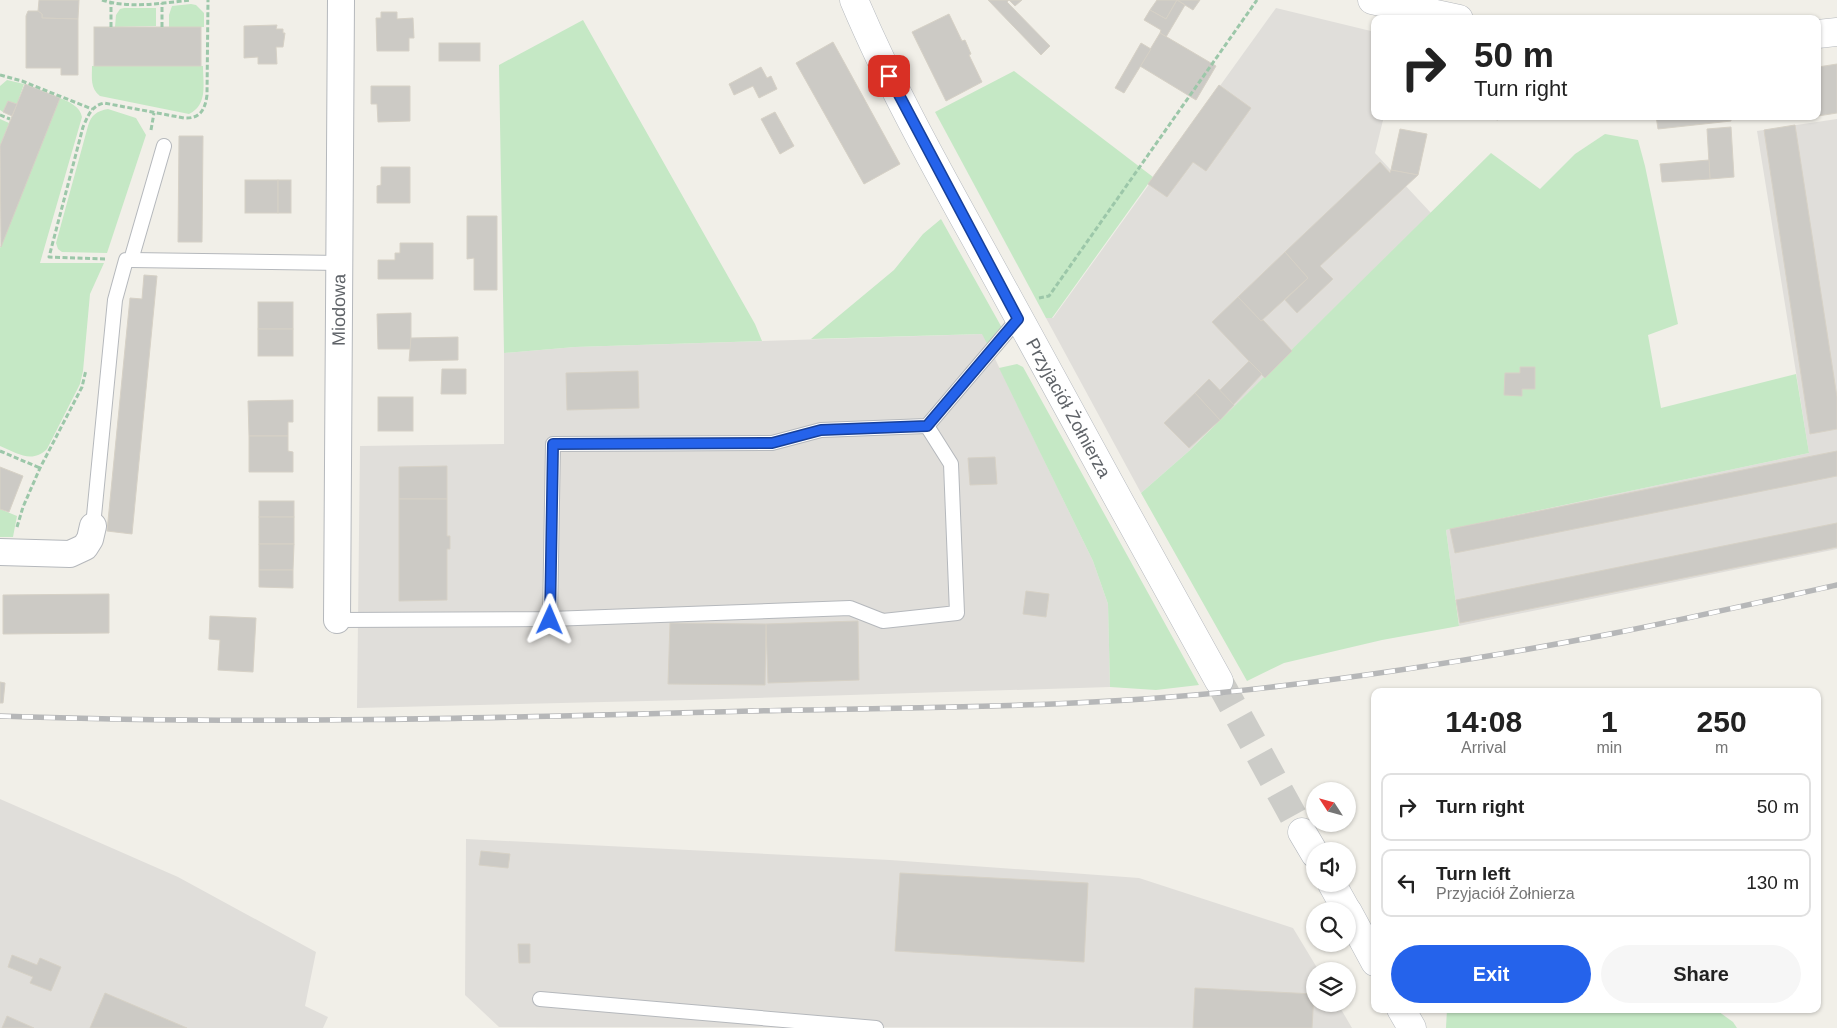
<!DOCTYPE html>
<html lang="en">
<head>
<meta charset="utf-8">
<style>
	:root { --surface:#fff; --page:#f6f6f6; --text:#222; --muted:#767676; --line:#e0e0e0; --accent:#2563eb }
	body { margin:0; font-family:Arial,sans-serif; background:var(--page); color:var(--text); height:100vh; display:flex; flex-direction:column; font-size:19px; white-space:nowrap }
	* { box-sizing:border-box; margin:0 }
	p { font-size:16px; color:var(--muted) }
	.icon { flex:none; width:28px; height:28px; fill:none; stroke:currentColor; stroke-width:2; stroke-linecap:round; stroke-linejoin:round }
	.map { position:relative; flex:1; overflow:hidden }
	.sheet { position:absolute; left:1371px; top:688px; width:450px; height:325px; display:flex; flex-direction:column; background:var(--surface); border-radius:10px; box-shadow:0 1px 4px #0004 }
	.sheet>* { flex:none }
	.guide { position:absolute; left:1371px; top:15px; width:450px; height:105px; border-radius:10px; box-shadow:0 1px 4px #0004; background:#fff; color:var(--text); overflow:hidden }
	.needle { width:32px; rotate:306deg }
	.buttons { position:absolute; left:1306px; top:782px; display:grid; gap:10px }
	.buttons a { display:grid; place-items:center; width:50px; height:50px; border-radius:50%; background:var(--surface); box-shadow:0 1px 4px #0004; font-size:25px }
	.pin { position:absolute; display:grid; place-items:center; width:42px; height:42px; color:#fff; margin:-21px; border-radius:10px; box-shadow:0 2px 8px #0006 }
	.me { position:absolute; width:55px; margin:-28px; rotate:1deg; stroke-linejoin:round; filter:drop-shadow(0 0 4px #0008) }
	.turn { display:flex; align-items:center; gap:18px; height:105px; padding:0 20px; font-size:22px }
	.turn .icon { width:65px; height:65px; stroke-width:2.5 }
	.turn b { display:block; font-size:35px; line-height:42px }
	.eta { display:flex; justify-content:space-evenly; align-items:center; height:85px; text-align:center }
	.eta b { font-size:30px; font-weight:700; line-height:35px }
	.cta { display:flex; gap:10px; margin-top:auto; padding:10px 20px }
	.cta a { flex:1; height:58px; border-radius:30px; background:var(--accent); color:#fff; font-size:20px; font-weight:700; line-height:58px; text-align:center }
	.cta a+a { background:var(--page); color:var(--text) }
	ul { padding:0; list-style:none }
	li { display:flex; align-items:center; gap:15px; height:68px; margin:0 10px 8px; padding:0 10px; border:2px solid var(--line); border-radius:10px }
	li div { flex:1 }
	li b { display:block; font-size:19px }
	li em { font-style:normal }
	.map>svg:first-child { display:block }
	.industrial { fill:#e0deda }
	.green { fill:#c5e8c5 }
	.building { fill:#cccac5; stroke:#d6d1c6 }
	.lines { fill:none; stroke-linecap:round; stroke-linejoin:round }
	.secondary-tunnel { stroke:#ccccc8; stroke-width:28; stroke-dasharray:28 14; stroke-linecap:butt }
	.service-casing { stroke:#b5b8bc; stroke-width:16 }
	.minor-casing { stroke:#b5b8bc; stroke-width:28 }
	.tertiary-casing { stroke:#b5b8bc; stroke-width:29 }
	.secondary-casing { stroke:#b6babf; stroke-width:29 }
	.path { stroke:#9cc7a9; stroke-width:3; stroke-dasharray:5 2.5; stroke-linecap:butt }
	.service { stroke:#fff; stroke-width:14 }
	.minor { stroke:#fff; stroke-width:26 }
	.tertiary { stroke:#fff; stroke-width:28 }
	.secondary { stroke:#fff; stroke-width:28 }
	.rail-casing { stroke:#b6b7b8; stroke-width:5.5 }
	.rail { stroke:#fff; stroke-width:4; stroke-dasharray:11; stroke-linecap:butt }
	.route-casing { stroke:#184099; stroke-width:12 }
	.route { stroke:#2563eb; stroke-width:9 }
	.labels { text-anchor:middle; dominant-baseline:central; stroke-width:4; stroke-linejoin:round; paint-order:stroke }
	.street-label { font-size:18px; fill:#5f6368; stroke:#fff }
</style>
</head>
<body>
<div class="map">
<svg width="1837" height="1028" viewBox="0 0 1837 1028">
	<rect width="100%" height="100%" fill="#f1efe8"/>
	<g class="industrial">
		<path d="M 1276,8 L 1375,32 L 1375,116 L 1384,116 L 1375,153 L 1431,213 L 1189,451 L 1141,493 L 1046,318 L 1053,318 Z"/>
		<path d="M 1837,119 L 1837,549 L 1459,626 L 1446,530 L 1809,453 L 1757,131 Z"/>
		<path d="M 983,334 L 1093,561 L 1108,604 L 1110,687 L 689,700 L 357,708 L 360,446 L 504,444 L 504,353 L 575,347 Z"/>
		<path d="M 0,799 L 178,877 L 316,952 L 305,1006 L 328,1017 L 323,1028 L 0,1028 Z"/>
		<path d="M 466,839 L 890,860 L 1139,878 L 1293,928 L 1319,971 L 1315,971 L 1315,1004 L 1338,1004 L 1352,1028 L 499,1027 L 465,995 Z"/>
	</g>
	<g class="green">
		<path d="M 191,4 L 196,5 L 204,13 L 204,27 L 169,27 L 169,15 L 172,6 Z"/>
		<path d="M 124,8 L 156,8 L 156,26 L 115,27 L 116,15 L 120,9 Z"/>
		<path d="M 583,20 L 755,324 L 762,341 L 575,347 L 504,353 L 499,65 Z"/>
		<path d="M 92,66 L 203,66 C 203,84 208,105 189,114 L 100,96 C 90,88 92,78 92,66 Z"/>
		<path d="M 1014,71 L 1153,177 L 1052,318 L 1046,318 L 935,112 Z"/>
		<path d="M 7,80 L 24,84 L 17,104 L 8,101 L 3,112 L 0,110 L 0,86 Z"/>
		<path d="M 60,98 C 69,102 80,106 82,117 L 40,263 L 104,263 L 90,294 L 83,371 L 80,384 L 47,449 C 32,464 17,453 0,446 L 0,248 Z"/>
		<path d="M 108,109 L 136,118 L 146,135 L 107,253 L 62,252 L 58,249 L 56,243 L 88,126 C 91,115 97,111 108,109 Z"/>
		<path d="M 0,119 L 9,123 L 0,146 Z"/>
		<path d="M 1605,134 L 1638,140 L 1645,166 L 1678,324 L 1648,335 L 1661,408 L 1796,374 L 1809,453 L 1446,530 L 1459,626 L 1382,640 L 1284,663 L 1247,681 L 1141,493 L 1189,451 L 1491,153 L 1540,189 L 1575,154 Z"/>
		<path d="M 941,219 L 1006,335 L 1008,341 L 1002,350 L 993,355 L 982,334 L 811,339 L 894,270 L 923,234 Z"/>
		<path d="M 1017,364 L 1023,367 L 1199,685 L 1156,690 L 1110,687 L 1108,604 L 1093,561 L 999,368 Z"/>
		<path d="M 0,509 L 17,516 L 13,537 L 0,537 Z"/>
		<path d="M 1447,1009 L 1715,1009 L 1733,1022 L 1737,1028 L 1446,1028 Z"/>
	</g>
	<g class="building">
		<path d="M 39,0 L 79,0 L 78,19 L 42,18 L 42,14 L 38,11 Z"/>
		<path d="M 988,0 L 1022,0 L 1015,6 L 1009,0 L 1007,2 L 1050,46 L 1041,55 Z"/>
		<path d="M 1157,0 L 1200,0 L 1193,10 L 1177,0 L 1166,19 L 1150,10 Z"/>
		<path d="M 1177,0 L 1185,5 L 1166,37 L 1160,33 L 1161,30 L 1144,20 L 1150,10 L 1166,19 Z"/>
		<path d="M 28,11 L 38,11 L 42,14 L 42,18 L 78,19 L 78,75 L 61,75 L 61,68 L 26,68 L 26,16 Z"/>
		<path d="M 381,12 L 397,12 L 397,19 L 413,18 L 414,38 L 409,38 L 409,51 L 377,51 L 376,18 L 381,18 Z"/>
		<path d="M 949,14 L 962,41 L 965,40 L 971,54 L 969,55 L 982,82 L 946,101 L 912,32 Z"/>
		<path d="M 277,25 L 276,29 L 283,29 L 283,33 L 285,33 L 283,47 L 276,47 L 277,64 L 258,64 L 258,57 L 244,58 L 244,26 Z"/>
		<rect x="94" y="27" width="107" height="39"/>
		<path d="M 1160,33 L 1216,66 L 1196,100 L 1140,66 Z"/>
		<path d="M 833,42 L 900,164 L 864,184 L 796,63 Z"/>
		<rect x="439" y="43" width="41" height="18"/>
		<path d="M 1141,43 L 1151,49 L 1124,93 L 1115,88 Z"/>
		<path d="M 1837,64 L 1837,113 L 1818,116 L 1818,67 Z"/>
		<path d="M 761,67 L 767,78 L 771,76 L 777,89 L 759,98 L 753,86 L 734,95 L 729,84 Z"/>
		<path d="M 25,84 L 60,98 L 1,247 L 0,146 Z"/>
		<path d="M 1219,85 L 1251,108 L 1206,171 L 1193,162 L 1167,197 L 1148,184 Z"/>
		<path d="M 371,86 L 410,86 L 410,121 L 378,122 L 377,104 L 371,104 Z"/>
		<path d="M 8,101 L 17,104 L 12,116 L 3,112 Z"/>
		<path d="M 775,112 L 794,146 L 780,154 L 761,119 Z"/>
		<path d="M 1481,116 L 1498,116 L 1498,120 Z"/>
		<path d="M 1656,116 L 1731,116 L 1731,121 L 1658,129 Z"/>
		<path d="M 1795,125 L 1837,397 L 1837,429 L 1810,434 L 1764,130 Z"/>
		<path d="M 1731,127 L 1734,177 L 1710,179 L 1707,129 Z"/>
		<path d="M 1400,129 L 1427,134 L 1418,175 L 1391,170 Z"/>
		<path d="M 179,136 L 203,136 L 202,242 L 178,242 Z"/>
		<path d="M 1709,160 L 1710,179 L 1662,182 L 1660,164 Z"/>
		<path d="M 1380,162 L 1390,173 L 1391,170 L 1418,175 L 1320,266 L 1333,279 L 1297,313 L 1285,300 L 1308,278 L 1285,252 Z"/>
		<path d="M 381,167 L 410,167 L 410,203 L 377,203 L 377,186 L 381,185 Z"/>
		<rect x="245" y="180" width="33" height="33"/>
		<rect x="278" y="180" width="13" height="33"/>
		<path d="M 467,216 L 497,216 L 497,290 L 474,290 L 474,258 L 467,259 Z"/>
		<path d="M 400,243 L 433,243 L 433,279 L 378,279 L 378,260 L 395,260 L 395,253 L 400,253 Z"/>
		<path d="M 1285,252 L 1308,278 L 1261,321 L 1238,297 Z"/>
		<path d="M 144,275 L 157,276 L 132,534 L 107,531 L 130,298 L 142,299 Z"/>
		<path d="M 1238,297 L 1261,321 L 1263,320 L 1292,351 L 1265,378 L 1212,322 Z"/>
		<rect x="258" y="302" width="35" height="27"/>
		<path d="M 411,313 L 411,349 L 378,349 L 377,314 Z"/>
		<rect x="258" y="329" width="35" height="27"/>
		<path d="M 458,337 L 458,360 L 409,361 L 411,338 Z"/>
		<path d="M 1249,361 L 1262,374 L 1233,405 L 1219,391 Z"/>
		<path d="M 1520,367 L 1535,367 L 1535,389 L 1522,389 L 1522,396 L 1504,395 L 1505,373 L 1520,373 Z"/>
		<path d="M 442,369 L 466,369 L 466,394 L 441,394 Z"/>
		<path d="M 638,371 L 639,408 L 567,410 L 566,373 Z"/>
		<path d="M 1209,379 L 1234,405 L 1220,420 L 1195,393 Z"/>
		<path d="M 1195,393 L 1220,420 L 1189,448 L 1164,423 Z"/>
		<rect x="378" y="397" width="35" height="34"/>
		<path d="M 293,400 L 293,422 L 288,422 L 288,436 L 249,436 L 248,401 Z"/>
		<path d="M 249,436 L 288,436 L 288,451 L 293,452 L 293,472 L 249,472 Z"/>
		<path d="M 1837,451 L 1837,476 L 1455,553 L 1450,529 Z"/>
		<path d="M 995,457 L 997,484 L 970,485 L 968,458 Z"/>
		<path d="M 447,466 L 447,499 L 399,499 L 399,467 Z"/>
		<path d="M 0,467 L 23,476 L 9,512 L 0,509 Z"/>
		<path d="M 399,499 L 447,499 L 447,536 L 450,536 L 450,549 L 447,549 L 447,600 L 399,601 Z"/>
		<rect x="259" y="501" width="35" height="16"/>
		<rect x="259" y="517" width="35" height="27"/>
		<path d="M 1837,523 L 1837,547 L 1460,623 L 1456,600 Z"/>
		<path d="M 259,544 L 294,544 L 293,570 L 259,570 Z"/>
		<path d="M 259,570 L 293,570 L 293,588 L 259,587 Z"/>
		<path d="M 1026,591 L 1049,594 L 1046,617 L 1023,614 Z"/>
		<path d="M 109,594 L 109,633 L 3,634 L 3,595 Z"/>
		<path d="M 210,616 L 256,618 L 253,672 L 218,670 L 220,640 L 209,639 Z"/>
		<path d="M 858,621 L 859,680 L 768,683 L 766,624 Z"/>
		<path d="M 670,623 L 766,624 L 765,685 L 668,684 Z"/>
		<path d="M 0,682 L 5,683 L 3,703 L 0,703 Z"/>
		<path d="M 481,851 L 510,854 L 508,868 L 479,865 Z"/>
		<path d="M 900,873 L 1088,883 L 1084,962 L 895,951 Z"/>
		<path d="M 518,944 L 530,944 L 530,963 L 519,963 Z"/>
		<path d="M 12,955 L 37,965 L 40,958 L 61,967 L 51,991 L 30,983 L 33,977 L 8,967 Z"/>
		<path d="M 1195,988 L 1314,994 L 1312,1028 L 1193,1028 Z"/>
		<path d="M 105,993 L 187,1028 L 90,1028 Z"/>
		<path d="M 7,1016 L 34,1028 L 2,1028 Z"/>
	</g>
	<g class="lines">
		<path class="secondary-tunnel" d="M 1219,681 L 1302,832"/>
		<defs>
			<g id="service">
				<path d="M 131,260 L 340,263"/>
				<path d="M 93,526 L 115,300 L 126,260 L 131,260 L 164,146"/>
				<path d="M 550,619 L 553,444 L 772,443 L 821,430 L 927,426 L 1018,319"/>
				<path d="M 337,620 L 550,619 L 850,608 L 883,621 L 957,613 L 951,464 L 927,426"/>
				<path d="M 540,999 L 876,1028"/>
			</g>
			<g id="minor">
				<path d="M 0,552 L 70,554 L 85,547 L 90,539 L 93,526"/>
				<path id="s1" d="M 337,620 L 341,0"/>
			</g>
			<g id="tertiary">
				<path d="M 1372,0 L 1459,19"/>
				<path d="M 1818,34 L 1837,32"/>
			</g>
			<g id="secondary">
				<path id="s2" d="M 854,0 C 894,95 946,185 996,276 C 1070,412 1144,546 1219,681"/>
				<path d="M 1302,832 L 1315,854"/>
				<path d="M 1332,884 L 1347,911"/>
				<path d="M 1348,912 L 1375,962"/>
				<path d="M 1401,1009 L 1412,1028"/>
			</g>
		</defs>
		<use href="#service" class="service-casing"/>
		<use href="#minor" class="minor-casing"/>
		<use href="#tertiary" class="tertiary-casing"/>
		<use href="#secondary" class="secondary-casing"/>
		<g class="path">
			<path d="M 102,0 C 129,9 163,3 191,0"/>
			<path d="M 111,27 L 111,3"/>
			<path d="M 162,27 L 162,3"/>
			<path d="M 0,75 L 22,81 L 92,109"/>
			<path d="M 0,115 L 10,119"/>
			<path d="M 151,130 L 154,113"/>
			<path d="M 105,259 L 49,257 L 83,127 C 88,116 91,106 104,103 L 184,118 C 200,119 205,110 207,95 L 208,0"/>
			<path d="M 1039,298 L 1049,296 L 1257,0"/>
			<path d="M 0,451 L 40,468"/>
			<path d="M 17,527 L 23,507 L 40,468 L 82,387 L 86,370"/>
		</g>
		<use href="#service" class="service"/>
		<use href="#minor" class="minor"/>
		<use href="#tertiary" class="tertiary"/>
		<use href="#secondary" class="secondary"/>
		<defs>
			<path id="rail" d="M 0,716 C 251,725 501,718 752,711 C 928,707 1105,708 1280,686 C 1391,673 1501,655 1610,634 C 1686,619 1761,602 1837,585"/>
		</defs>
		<use href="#rail" class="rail-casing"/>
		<use href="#rail" class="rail"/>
	</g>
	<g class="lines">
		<defs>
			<path id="route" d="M 550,620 L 553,444 L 772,443 L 821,430 L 927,426 L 1018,319 L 889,76"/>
		</defs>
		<use href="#route" class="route-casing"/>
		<use href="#route" class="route"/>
	</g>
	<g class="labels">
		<g class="street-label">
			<text stroke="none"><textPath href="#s1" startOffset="310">Miodowa</textPath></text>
			<text stroke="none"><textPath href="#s2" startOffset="461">Przyjaciół Żołnierza</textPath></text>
		</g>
	</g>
</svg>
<div class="buttons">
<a><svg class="needle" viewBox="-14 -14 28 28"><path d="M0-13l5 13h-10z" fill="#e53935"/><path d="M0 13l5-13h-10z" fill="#767676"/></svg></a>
<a><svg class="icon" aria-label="sound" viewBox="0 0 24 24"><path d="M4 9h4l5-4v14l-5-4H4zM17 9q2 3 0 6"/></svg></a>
<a><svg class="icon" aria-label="search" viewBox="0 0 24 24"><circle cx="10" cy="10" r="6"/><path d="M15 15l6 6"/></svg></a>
<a><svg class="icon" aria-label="layers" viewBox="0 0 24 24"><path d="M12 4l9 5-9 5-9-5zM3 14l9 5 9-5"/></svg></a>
</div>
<div class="pin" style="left:889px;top:76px;background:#d93025"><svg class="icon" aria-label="arrive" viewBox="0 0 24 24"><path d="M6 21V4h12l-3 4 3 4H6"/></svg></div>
<svg class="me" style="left:550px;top:620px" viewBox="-20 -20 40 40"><path d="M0-17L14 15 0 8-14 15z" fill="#2563eb" stroke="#fff" stroke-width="4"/></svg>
<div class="guide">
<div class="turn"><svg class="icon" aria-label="right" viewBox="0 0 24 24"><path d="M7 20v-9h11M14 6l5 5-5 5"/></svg><div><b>50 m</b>Turn right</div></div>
</div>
<section class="sheet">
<div class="eta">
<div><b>14:08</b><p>Arrival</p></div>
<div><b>1</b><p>min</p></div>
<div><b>250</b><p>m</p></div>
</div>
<ul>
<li><svg class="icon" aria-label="right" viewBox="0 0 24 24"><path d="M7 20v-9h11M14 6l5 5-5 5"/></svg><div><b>Turn right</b></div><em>50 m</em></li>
<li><svg class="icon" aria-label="left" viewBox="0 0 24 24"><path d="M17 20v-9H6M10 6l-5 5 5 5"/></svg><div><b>Turn left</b><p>Przyjaciół Żołnierza</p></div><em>130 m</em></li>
</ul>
<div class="cta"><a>Exit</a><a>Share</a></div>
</section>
</div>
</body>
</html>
